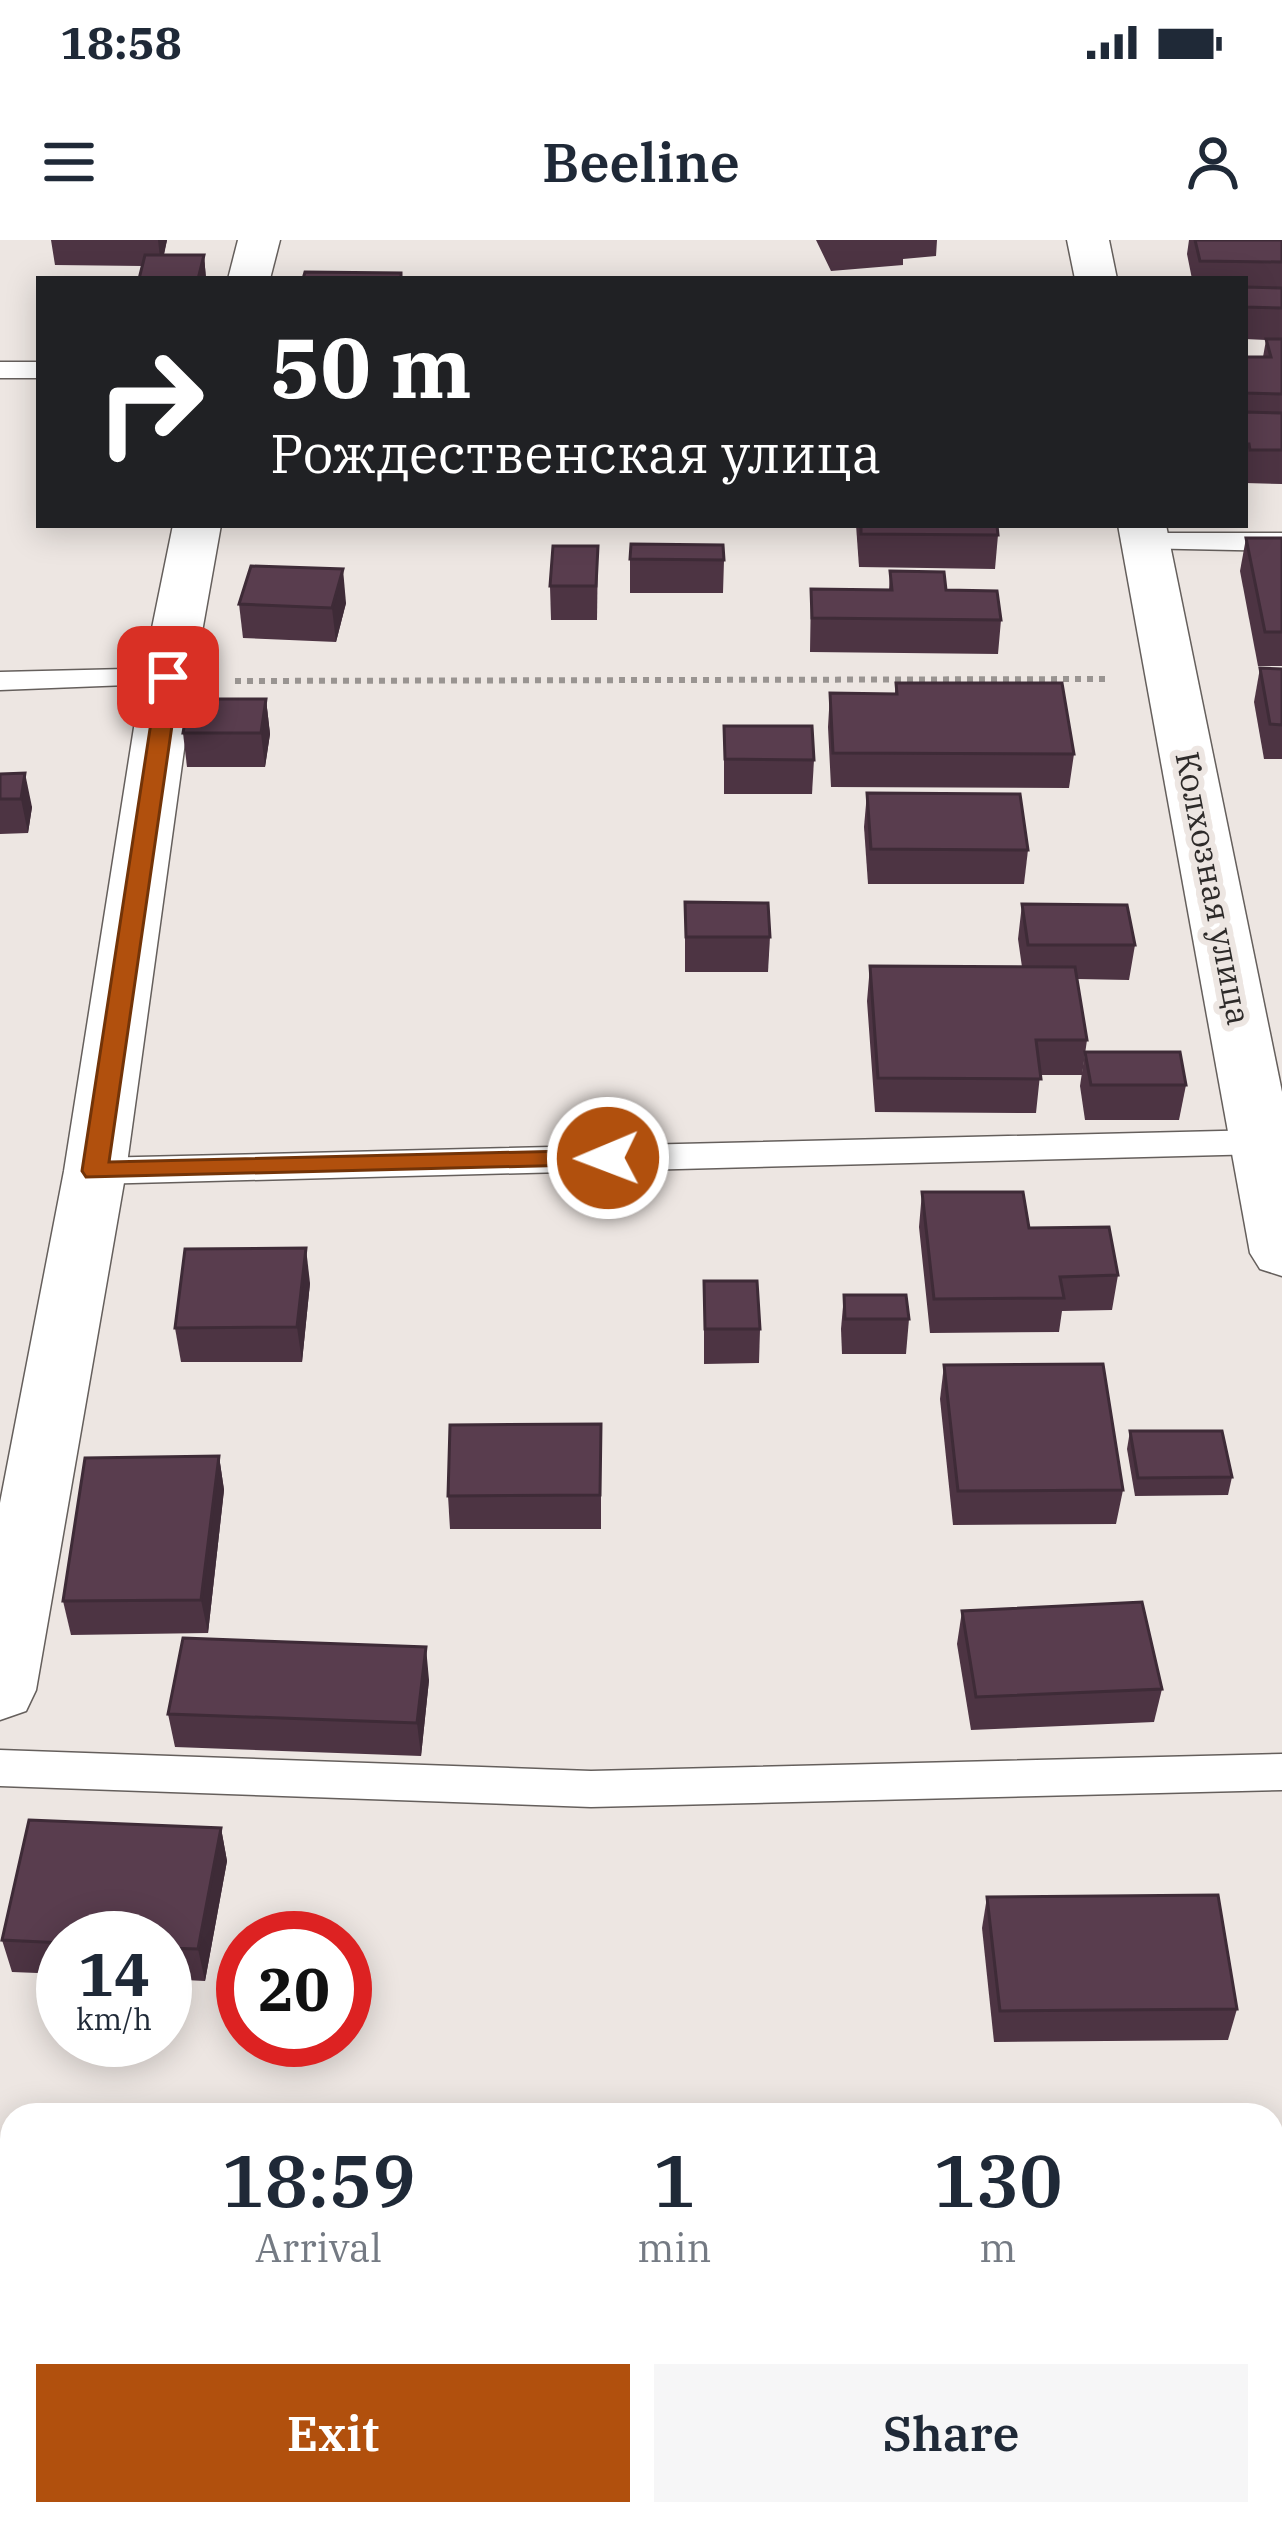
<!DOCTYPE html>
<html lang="en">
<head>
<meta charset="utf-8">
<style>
	:root { --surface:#fff; --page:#f6f6f7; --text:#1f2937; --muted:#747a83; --accent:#b1500d }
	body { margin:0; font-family:"IBM Plex Serif",serif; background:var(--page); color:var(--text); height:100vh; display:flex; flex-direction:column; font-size:45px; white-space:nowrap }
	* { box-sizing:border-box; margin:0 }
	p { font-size:39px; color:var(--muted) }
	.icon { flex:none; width:66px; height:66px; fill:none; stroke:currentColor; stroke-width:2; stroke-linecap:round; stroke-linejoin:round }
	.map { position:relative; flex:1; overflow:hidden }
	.drawer { position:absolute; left:0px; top:1863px; width:1284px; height:423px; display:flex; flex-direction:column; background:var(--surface); border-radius:36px 36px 0 0; box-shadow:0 6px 30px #0003 }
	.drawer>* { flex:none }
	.top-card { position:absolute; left:36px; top:36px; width:1212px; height:252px; border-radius:0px; box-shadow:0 6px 30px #0003; background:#202124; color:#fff; overflow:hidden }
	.speed { position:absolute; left:36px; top:1671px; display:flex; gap:24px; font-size:60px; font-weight:700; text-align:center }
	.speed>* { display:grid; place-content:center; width:156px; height:156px; border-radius:50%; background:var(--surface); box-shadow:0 6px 30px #0003; line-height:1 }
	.speed small { font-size:30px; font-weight:400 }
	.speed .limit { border:18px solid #d22; background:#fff; color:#111 }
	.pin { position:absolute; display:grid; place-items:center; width:102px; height:102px; color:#fff; margin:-51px; border-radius:24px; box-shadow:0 6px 18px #0006 }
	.me { position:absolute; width:132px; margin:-66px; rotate:269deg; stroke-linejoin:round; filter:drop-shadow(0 0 9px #0008) }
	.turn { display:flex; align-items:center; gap:42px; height:252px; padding:0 36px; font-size:54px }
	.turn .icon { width:156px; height:156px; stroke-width:2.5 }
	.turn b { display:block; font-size:84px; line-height:102px }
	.eta { display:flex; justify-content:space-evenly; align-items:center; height:204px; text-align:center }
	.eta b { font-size:72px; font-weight:600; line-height:84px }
	.action { display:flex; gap:24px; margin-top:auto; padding:24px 36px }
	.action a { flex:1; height:138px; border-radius:0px; background:var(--accent); color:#fff; font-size:48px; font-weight:600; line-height:138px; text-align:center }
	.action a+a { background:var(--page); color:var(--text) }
	.status { display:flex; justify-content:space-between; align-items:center; height:84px; padding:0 60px; background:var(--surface); direction:ltr }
	.status svg { height:33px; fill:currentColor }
	header { display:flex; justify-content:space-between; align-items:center; height:156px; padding:0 36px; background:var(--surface); font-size:54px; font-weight:600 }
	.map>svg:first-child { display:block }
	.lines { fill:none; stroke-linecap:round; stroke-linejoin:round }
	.lane-casing { stroke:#655f5c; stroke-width:3 }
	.street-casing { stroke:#655f5c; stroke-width:3 }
	.path { stroke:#999491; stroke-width:6; stroke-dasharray:6 6; stroke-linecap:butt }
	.lane { fill:#fff; fill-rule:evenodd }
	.street { fill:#fff; fill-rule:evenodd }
	.wall { fill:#4d3443 }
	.shaded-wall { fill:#3e2b37 }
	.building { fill:#593d4e; stroke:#3e2b37; stroke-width:3 }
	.route { fill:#b1500d; stroke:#733408; stroke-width:3 }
	.labels { text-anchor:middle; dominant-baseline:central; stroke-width:12; stroke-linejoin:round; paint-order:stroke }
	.street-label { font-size:33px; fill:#2d2a29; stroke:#ede6e2 }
</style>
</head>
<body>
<div class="status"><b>18:58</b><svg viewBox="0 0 49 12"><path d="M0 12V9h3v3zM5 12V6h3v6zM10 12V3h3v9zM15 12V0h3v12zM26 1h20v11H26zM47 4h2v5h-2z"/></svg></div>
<header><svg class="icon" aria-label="menu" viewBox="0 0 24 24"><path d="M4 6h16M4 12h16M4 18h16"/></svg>Beeline<svg class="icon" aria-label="person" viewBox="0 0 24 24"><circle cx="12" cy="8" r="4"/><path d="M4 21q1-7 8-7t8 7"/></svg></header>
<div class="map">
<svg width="1282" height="2284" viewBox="0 0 1282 2284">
	<rect width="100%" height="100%" fill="#ede6e2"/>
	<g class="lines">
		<defs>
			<g id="lane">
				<rect x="0" y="122" width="39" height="16"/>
				<path d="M 1144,293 L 1282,293 L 1282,311 L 1134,308 L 1130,302 L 1134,296 Z"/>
				<path d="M 168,428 L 179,431 L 183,437 L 179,443 L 0,450 L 0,432 Z"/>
				<path d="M 1262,890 L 1275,893 L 1280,902 L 1275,911 L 1262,914 L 95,944 L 82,940 L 77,931 L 82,922 L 95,918 Z"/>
				<path d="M 0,1510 L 591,1531 L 1282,1514 L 1282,1550 L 591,1567 L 0,1546 Z"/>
			</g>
			<g id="street">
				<path d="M 238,0 L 280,0 L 270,39 L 228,39 Z"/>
				<path d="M 1067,0 L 1109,0 L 1117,39 L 1075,39 Z"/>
				<path d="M 173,285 L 221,285 L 194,437 L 126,931 L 36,1450 L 26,1471 L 0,1480 L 0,1263 L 64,931 L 142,437 Z"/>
				<path d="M 1118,285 L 1166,285 L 1282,852 L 1282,1036 L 1260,1029 L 1250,1013 Z"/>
			</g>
		</defs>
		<use href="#lane" class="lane-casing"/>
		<use href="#street" class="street-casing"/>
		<path class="path" d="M 235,441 L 1108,439"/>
		<use href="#lane" class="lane"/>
		<use href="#street" class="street"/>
	</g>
	<g class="wall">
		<path d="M 51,0 L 167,0 L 164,15 L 204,15 L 206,39 L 139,39 L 142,26 L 55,25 Z"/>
		<path d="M 816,0 L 937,0 L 936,16 L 903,19 L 903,25 L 831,31 Z"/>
		<path d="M 1189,0 L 1282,0 L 1282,244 L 1245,243 L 1245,117 L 1263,117 L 1266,100 L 1245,99 L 1245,39 L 1192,39 L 1187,14 Z"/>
		<path d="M 856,285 L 997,285 L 998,295 L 995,329 L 859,327 Z"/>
		<path d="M 1246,298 L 1282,298 L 1282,426 L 1258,426 L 1240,331 Z"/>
		<path d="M 598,306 L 597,380 L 551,380 L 550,346 Z"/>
		<path d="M 630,319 L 724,320 L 723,353 L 630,353 Z"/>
		<path d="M 890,331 L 946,350 L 1001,380 L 998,414 L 810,412 L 811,349 L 889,350 Z"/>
		<path d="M 346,363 L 336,402 L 243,398 L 239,364 Z"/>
		<path d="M 1260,428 L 1282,429 L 1282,519 L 1264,519 L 1254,462 Z"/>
		<path d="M 896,443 L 1074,514 L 1069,548 L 831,547 L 828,487 L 830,453 L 895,454 Z"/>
		<path d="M 266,459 L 270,494 L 265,527 L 187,527 L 183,493 Z"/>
		<path d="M 724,486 L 814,520 L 812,554 L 724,554 Z"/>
		<path d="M 0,534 L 32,567 L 28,593 L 0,594 Z"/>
		<path d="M 867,553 L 1028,610 L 1024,644 L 868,644 L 864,587 Z"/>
		<path d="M 685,662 L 770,697 L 768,732 L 685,732 Z"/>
		<path d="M 1022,664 L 1135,705 L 1129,740 L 1077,739 L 1087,800 L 1082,835 L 1040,835 L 1036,873 L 875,872 L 867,761 L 870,726 L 1022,727 L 1018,699 Z"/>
		<path d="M 1085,812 L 1186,845 L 1179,880 L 1085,880 L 1080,846 Z"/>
		<path d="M 922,952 L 1029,988 L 1118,1035 L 1112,1070 L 1062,1071 L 1059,1092 L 930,1093 L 919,987 Z"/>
		<path d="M 704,1041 L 760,1089 L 759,1123 L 704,1124 Z"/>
		<path d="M 310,1043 L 302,1122 L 181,1122 L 175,1088 Z"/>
		<path d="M 844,1055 L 909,1079 L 906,1114 L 842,1114 L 841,1089 Z"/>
		<path d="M 944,1125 L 1123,1250 L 1116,1284 L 953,1285 L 940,1159 Z"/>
		<path d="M 601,1184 L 601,1289 L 450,1289 L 448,1256 Z"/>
		<path d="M 1130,1191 L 1232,1237 L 1228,1255 L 1135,1256 L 1127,1209 Z"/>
		<path d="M 219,1216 L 224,1250 L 208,1393 L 71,1395 L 63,1361 Z"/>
		<path d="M 962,1371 L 1162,1449 L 1154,1482 L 971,1490 L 957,1404 Z"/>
		<path d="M 429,1440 L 421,1516 L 175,1507 L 168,1474 Z"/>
		<path d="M 221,1588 L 227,1621 L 205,1741 L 165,1739 L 165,1698 L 63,1698 L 63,1734 L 12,1732 L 2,1700 Z"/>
		<path d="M 987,1657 L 1237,1769 L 1228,1800 L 994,1802 L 982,1688 Z"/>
		<path d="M 12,1906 L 12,2162 L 0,2163 L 0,1910 Z"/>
		<path d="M 1272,1919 L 1282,1983 L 1282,2179 L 1272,2179 Z"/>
		<path d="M 851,2274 L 1131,2274 L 1132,2284 L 852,2284 Z"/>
	</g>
	<g class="shaded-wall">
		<path d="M 158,0 L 167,0 L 161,26 Z"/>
		<path d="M 204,15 L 206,39 L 198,39 Z"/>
		<path d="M 343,329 L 346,363 L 336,402 L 332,368 Z"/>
		<path d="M 266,459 L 270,494 L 265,527 L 261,493 Z"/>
		<path d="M 25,533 L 32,567 L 28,593 L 21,559 Z"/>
		<path d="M 306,1008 L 310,1043 L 302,1122 L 297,1087 Z"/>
		<path d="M 219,1216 L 224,1250 L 208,1393 L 201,1360 Z"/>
		<path d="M 426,1407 L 429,1440 L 421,1516 L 417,1483 Z"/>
		<path d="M 221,1588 L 227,1621 L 205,1741 L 198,1709 Z"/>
		<path d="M 286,2274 L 290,2274 L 292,2284 L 285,2284 Z"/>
	</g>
	<g class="building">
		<path d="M 1195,0 L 1282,0 L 1282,22 L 1200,21 Z"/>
		<path d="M 145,15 L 204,15 L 198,39 L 139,39 Z"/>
		<path d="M 305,32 L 401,33 L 401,39 L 303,39 Z"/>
		<path d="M 1245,47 L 1282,48 L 1282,68 L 1245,67 Z"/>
		<path d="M 1266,99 L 1282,99 L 1282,154 L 1245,153 L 1245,117 L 1271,117 Z"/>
		<path d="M 1245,172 L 1282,173 L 1282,210 L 1250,210 L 1249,204 L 1245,204 Z"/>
		<path d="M 861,285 L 997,285 L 998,295 L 861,294 Z"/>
		<path d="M 1246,298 L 1282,298 L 1282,392 L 1265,392 Z"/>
		<path d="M 631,304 L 723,305 L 724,320 L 630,319 Z"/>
		<path d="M 553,306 L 598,306 L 596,346 L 550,346 Z"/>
		<path d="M 251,326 L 343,329 L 332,368 L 239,364 Z"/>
		<path d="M 890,331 L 944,332 L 946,350 L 997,351 L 1001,380 L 812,378 L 811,349 L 892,350 Z"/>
		<path d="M 1260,428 L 1282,429 L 1282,485 L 1270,484 Z"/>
		<path d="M 896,443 L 1062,443 L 1074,514 L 833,513 L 830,453 L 897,454 Z"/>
		<path d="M 189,459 L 266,459 L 261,493 L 183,493 Z"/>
		<path d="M 724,486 L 812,486 L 814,520 L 725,519 Z"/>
		<path d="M 25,533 L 21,559 L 0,559 L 0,534 Z"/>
		<path d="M 867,553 L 1020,554 L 1028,610 L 871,609 Z"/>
		<path d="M 685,662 L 768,663 L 770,697 L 686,697 Z"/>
		<path d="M 1022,664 L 1127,665 L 1135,705 L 1028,705 Z"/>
		<path d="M 870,726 L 1075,727 L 1087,800 L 1036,800 L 1041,839 L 878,838 Z"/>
		<path d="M 1085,812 L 1180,812 L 1186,845 L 1091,845 Z"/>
		<path d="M 922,952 L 1023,952 L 1029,988 L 1109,987 L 1118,1035 L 1060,1037 L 1064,1058 L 934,1059 Z"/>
		<path d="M 306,1008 L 297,1087 L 175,1088 L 185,1009 Z"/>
		<path d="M 704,1041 L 757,1041 L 760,1089 L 705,1089 Z"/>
		<path d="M 844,1055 L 906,1055 L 909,1079 L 845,1079 Z"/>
		<path d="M 1103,1124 L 1123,1250 L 958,1251 L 944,1125 Z"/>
		<path d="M 601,1184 L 600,1255 L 448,1256 L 450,1185 Z"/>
		<path d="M 1130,1191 L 1222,1191 L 1232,1237 L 1138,1238 Z"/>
		<path d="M 219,1216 L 201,1360 L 63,1361 L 85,1218 Z"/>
		<path d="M 1142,1362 L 1162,1449 L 976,1457 L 962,1371 Z"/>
		<path d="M 183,1398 L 426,1407 L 417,1483 L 168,1474 Z"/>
		<path d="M 29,1580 L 221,1588 L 198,1709 L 165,1708 L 165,1698 L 63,1698 L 63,1703 L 2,1700 Z"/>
		<path d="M 1218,1655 L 1237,1769 L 1000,1771 L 987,1657 Z"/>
		<path d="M 12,1906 L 12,2134 L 0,2135 L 0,1907 Z"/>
		<path d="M 1272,1919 L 1282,1983 L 1282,2152 L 1272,2152 Z"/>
		<path d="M 25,2274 L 286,2274 L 285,2284 L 24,2284 Z"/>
		<rect x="491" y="2274" width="154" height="10"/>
		<path d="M 857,2274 L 1131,2274 L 1132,2284 L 857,2284 Z"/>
	</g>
	<path class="route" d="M 168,430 L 179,437 L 109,922 L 608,910 L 621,918 L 617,924 L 86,937 L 82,931 L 158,437 Z"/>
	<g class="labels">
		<g class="street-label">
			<text transform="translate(1214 648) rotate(79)">Колхозная улица</text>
		</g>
	</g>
</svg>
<div class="speed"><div>14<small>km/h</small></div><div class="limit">20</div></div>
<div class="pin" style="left:168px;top:437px;background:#d93025"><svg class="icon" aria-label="arrive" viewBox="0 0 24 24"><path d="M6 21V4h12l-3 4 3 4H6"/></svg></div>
<svg class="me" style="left:608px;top:918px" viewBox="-20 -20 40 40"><circle r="17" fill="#b1500d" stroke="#fff" stroke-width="3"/><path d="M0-11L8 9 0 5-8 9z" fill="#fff"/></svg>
<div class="top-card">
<div class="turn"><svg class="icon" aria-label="right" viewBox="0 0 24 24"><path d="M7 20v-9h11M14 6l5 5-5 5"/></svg><div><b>50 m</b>Рождественская улица</div></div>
</div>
<section class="drawer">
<div class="eta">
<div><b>18:59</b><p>Arrival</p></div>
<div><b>1</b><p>min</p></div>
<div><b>130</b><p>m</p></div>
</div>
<div class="action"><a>Exit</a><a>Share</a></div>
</section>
</div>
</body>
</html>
